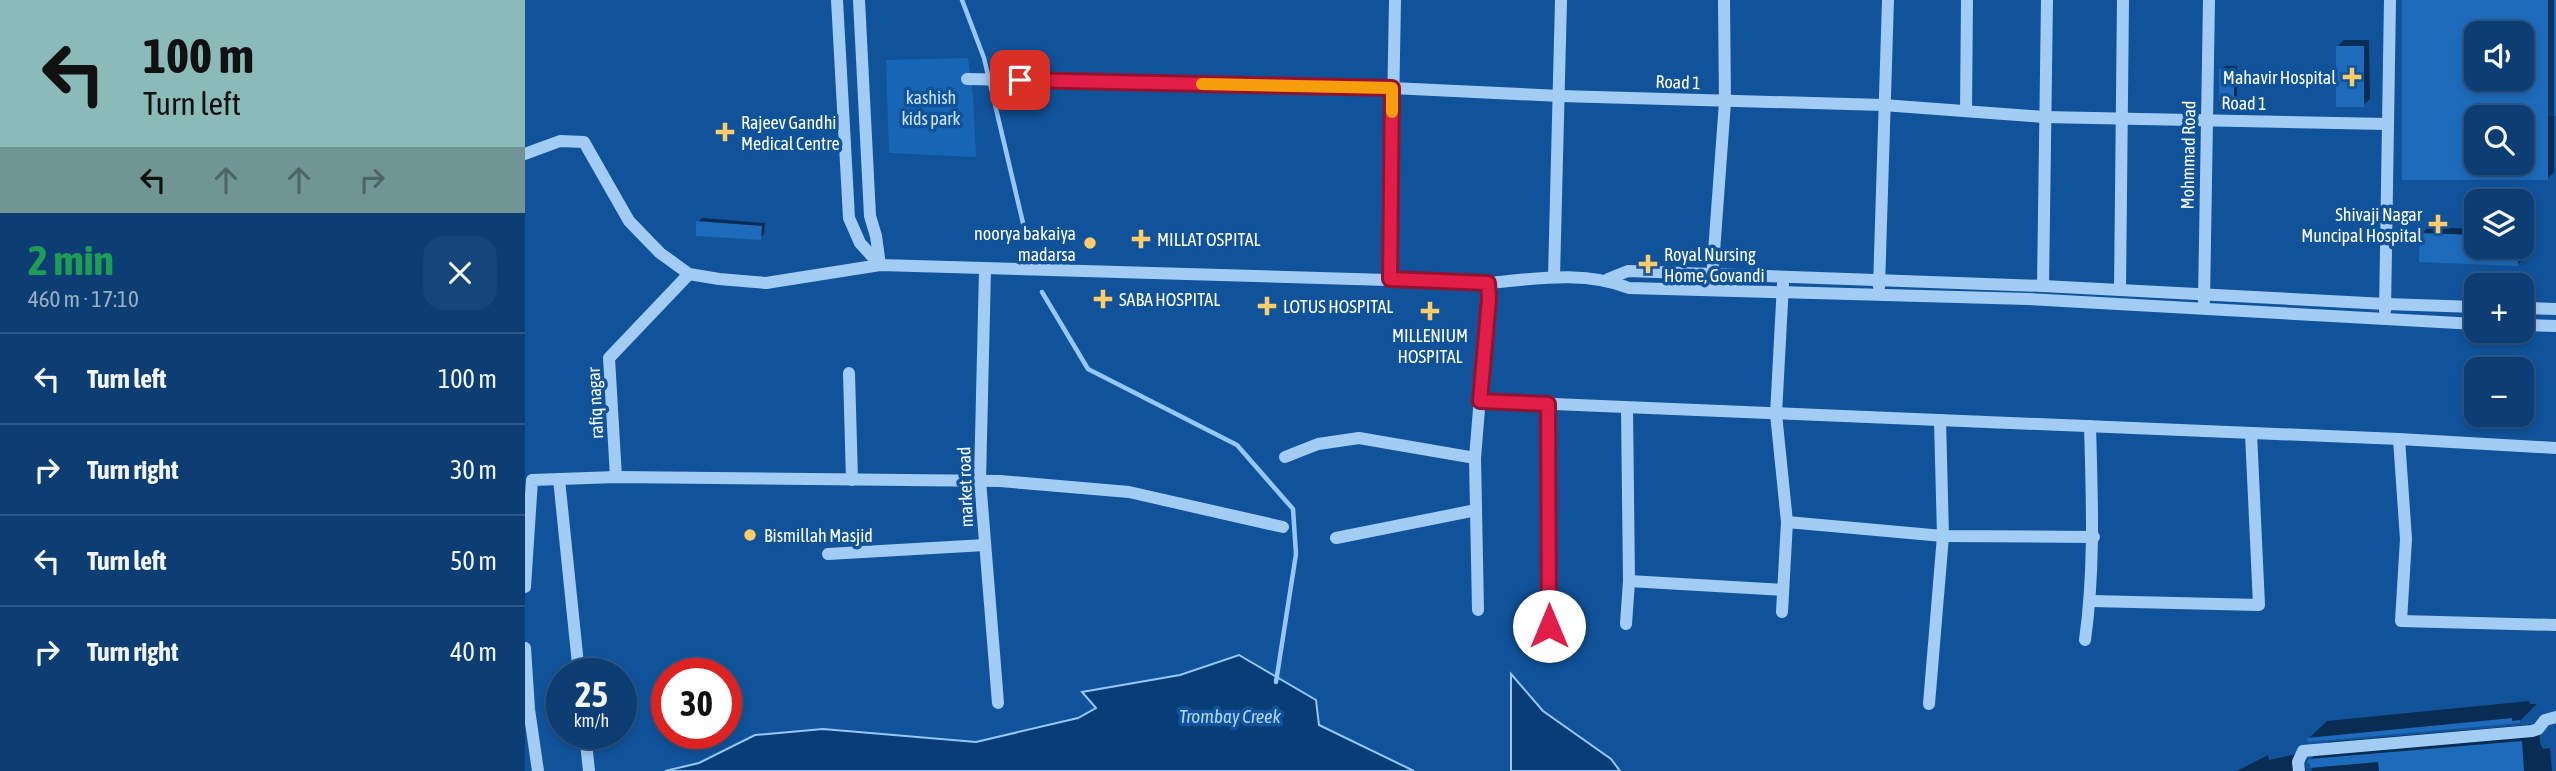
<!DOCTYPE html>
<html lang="en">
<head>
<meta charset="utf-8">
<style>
	:root { --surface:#0c3e74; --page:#154579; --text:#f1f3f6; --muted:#9aaec5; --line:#2c5786 }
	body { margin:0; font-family:"Asap Condensed",sans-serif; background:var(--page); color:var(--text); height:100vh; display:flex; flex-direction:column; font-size:26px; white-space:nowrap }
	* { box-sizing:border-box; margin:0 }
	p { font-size:23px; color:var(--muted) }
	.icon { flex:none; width:38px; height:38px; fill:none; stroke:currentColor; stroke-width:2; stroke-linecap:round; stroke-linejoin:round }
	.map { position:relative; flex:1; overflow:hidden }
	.panel { display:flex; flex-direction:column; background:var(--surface); width:525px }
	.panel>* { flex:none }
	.banner { background:#8bbbb9; color:#111; overflow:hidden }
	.tools { position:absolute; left:1939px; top:21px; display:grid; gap:14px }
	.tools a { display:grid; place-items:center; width:70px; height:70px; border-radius:14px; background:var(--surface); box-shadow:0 4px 10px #0003,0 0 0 2px var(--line); font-size:35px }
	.speed { position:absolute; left:21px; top:658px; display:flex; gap:14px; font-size:35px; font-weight:700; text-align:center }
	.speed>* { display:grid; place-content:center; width:91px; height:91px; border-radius:50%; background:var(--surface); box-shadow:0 4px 10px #0003,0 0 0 2px var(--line); line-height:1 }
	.speed small { font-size:18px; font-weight:400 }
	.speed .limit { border:10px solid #d22; background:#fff; color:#111 }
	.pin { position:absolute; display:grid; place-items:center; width:60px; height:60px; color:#fff; margin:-30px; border-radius:14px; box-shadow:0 4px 10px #0006 }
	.me { position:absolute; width:77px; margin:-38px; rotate:0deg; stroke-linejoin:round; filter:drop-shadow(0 0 5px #0008) }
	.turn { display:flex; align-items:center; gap:24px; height:147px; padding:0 28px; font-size:32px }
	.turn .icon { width:91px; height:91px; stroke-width:2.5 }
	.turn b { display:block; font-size:49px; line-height:60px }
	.lanes { display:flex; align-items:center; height:66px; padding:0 28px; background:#0003; justify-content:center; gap:35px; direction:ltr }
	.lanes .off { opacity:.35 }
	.round { display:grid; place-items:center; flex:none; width:74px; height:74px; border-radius:21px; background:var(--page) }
	.head { display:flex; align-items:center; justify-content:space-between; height:119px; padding:0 28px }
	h1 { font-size:42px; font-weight:700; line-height:52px; color:#1e9e55 }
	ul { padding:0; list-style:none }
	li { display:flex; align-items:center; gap:21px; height:91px; padding:0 28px; border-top:2px solid var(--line) }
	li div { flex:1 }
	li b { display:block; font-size:26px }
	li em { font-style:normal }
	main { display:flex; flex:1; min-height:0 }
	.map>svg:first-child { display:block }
	.green { fill:#1766b6 }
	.water { fill:#093d77; stroke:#95c8f8; stroke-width:2 }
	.shadow { fill:#0007; fill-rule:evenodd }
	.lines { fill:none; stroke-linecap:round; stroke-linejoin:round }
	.stream { stroke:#95c8f8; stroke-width:4.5 }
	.building { fill:#1e6bbb; fill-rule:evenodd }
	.minor { stroke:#a3ccf5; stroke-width:12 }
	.route-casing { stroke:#92132f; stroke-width:18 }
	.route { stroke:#e11d48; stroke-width:12 }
	.slow { stroke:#f59e0b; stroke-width:12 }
	.poi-dot { fill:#ffcc67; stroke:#10539b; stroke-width:2.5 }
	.labels { text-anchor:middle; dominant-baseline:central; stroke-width:7; stroke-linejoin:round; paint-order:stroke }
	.poi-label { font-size:18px; fill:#fff; stroke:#10539b; text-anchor:start }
	.street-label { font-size:18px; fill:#fff; stroke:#10539b }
	.park-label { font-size:18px; fill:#cce5fe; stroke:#10539b }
	.water-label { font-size:19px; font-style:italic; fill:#b0d6fb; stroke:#10539b }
</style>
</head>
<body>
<main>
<section class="panel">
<div class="banner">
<div class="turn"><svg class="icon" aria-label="left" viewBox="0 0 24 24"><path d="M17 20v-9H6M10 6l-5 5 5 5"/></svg><div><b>100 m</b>Turn left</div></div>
<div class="lanes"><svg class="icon" aria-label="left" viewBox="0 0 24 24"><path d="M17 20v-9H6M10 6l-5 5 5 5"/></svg><svg class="icon off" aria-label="ahead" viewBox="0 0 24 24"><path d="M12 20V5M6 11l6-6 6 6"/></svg><svg class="icon off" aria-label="ahead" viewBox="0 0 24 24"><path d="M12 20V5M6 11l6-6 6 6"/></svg><svg class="icon off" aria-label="right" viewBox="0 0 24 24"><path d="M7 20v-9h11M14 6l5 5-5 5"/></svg></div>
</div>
<div class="head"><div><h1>2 min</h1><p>460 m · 17:10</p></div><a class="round"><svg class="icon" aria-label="close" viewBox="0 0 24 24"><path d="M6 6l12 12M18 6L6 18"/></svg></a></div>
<ul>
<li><svg class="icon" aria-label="left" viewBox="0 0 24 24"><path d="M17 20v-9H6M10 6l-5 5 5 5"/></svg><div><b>Turn left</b></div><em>100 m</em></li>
<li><svg class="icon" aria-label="right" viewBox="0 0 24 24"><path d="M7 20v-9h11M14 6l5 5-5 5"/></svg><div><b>Turn right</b></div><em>30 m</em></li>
<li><svg class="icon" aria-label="left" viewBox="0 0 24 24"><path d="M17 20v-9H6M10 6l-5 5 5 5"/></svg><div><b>Turn left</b></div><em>50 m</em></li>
<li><svg class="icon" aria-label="right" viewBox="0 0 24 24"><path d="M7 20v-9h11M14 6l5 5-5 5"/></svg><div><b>Turn right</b></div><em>40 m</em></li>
</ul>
</section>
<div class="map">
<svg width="2031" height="771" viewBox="0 0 2031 771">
	<rect width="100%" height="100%" fill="#10539b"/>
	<g class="green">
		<rect x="2023" y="0" width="8" height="116"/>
		<path d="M 443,58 L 448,97 L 451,157 L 364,153 L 361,60 Z"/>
	</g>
	<g class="water">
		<path d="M 714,655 L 791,700 L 794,725 L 889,771 L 140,771 L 174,763 L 230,735 L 298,729 L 451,742 L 553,718 L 571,708 L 557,692 L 655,675 Z"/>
		<path d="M 986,674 L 1018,711 L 1086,759 L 1095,771 L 986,771 Z"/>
	</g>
	<g class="shadow">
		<path d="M 1879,0 L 2029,0 L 2029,172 L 2022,179 L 1879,178 ZM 1951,33 L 1997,33 L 1997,79 L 1951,79 ZM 1951,117 L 1997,117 L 1997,163 L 1951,163 Z"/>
		<path d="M 1819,40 L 1844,40 L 1845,99 L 1838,105 L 1812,47 Z"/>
		<path d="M 1700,66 L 1712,66 L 1712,96 L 1708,100 L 1696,70 Z"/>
		<path d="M 177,218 L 240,223 L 239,234 L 235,238 L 173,222 Z"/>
		<path d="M 1903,227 L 1951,229 L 1951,247 L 1997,247 L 1997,231 L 2000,231 L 1999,258 L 1992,265 L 1897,234 Z"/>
		<path d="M 2004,701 L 2005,704 L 2012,704 L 1994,722 L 1784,738 L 1802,721 Z"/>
		<path d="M 2014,724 L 2015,743 L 2018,749 L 2025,748 L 2027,771 L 1787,771 L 1785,760 L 1803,742 Z"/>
		<path d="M 1776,753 L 1781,771 L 1712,771 L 1743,755 L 1744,760 Z"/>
	</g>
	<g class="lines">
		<g class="stream">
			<path d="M 437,0 L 459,58 L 502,240"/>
			<path d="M 517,292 L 563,369 L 712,445 L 768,509 L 771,554 L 751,682"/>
		</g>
	</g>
	<g class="building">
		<path d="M 1877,0 L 2023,0 L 2023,180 L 1877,180 ZM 1951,33 L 1997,33 L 1997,79 L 1951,79 ZM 1951,117 L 1997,117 L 1997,163 L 1951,163 Z"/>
		<rect x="1811" y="46" width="28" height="61"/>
		<rect x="1694" y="69" width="15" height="33"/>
		<path d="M 171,221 L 237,226 L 236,240 L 171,236 Z"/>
		<path d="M 1895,233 L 1951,235 L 1951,247 L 1994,247 L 1993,266 L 1894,262 Z"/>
		<path d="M 1987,718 L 1987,721 L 1995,720 L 1995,723 L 1783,742 L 1782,738 Z"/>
		<path d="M 1997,741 L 1999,771 L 1854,771 L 1853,762 L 1785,768 L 1785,764 L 1782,763 L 1784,759 Z"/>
	</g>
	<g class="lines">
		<g class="minor">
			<path d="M 312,0 L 324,218 L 335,243 L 355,265"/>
			<path d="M 334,0 L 345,216 L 351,236 L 355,265"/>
			<path d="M 442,79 L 867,88 L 1035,96 L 1358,105 L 1519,117 L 1862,124"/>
			<path d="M 1441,111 L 1442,0"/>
			<path d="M 0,154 L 35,141 L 59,142 L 104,221 L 135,253 L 164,274 L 194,279 L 241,283 L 355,265 L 963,283 C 1009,279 1059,270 1104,288 L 1503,299 L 1951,324"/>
			<path d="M 460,270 L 455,480 L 473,703"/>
			<path d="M 1029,277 L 1036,0"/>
			<path d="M 865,279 L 870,0"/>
			<path d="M 1083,279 L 1103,271 L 1518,286 L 1861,304 L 1951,307"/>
			<path d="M 1187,279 L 1200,102 L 1199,0"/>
			<path d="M 1518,286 L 1522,0"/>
			<path d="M 1354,287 L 1363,0"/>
			<path d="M 1595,290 L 1598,0"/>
			<path d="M 1679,301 L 1684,0"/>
			<path d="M 1997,308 L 2031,309"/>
			<path d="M 1860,311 L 1865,0"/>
			<path d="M 1997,325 L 2031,326"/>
			<path d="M 324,373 L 327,480"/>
			<path d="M 955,401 L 1874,439 L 2031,448"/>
			<path d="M 1023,404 L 1024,626"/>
			<path d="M 1874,439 L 1881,539 L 1876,621 L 2031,625"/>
			<path d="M 760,457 L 793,444 L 834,438 L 950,458"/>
			<path d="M 91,477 L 84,358 L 164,274"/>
			<path d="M 34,479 L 54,674"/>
			<path d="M 1262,522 L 1418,536 L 1569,537"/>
			<path d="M 811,538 L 951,510"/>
			<path d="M 303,554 L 460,545"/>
			<path d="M 1104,581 L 1258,590"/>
			<path d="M 0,587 L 7,480 L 91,477 L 475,481 L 604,492 L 758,527"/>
			<path d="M 1566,601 L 1734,605 L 1726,433"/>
			<path d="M 953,610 L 950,458 L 963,299 L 963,283"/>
			<path d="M 1257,612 L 1262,522 L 1251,414 L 1258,284"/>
			<path d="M 1101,624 L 1104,581 L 1102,408"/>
			<path d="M 1560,640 C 1570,568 1567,498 1565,426"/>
			<path d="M 0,648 L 4,709 L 13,771"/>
			<path d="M 1404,704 L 1418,536 L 1415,420"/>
			<path d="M 60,733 L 64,771"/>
			<path d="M 1774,771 L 1773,762 L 1778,751 L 2007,731 L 2013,729 L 2020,720 L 2031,717"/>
		</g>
	</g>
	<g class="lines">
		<defs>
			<path id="route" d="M 495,80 L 867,88 L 865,279 L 963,283 L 964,299 L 955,401 L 1023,404 L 1024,626"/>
		</defs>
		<use href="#route" class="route-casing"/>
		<use href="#route" class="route"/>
		<path class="slow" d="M 677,84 L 867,88 L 867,112"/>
	</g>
	<g class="poi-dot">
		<path d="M1823.5 66.5h7v7h7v7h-7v7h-7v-7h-7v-7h7z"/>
		<path d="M196.5 121.5h7v7h7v7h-7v7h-7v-7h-7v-7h7z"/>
		<path d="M1909.5 213.5h7v7h7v7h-7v7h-7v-7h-7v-7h7z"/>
		<path d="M612.5 228.5h7v7h7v7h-7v7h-7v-7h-7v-7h7z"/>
		<circle cx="565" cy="243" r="7"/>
		<path d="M1119.5 253.5h7v7h7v7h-7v7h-7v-7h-7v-7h7z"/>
		<path d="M574.5 288.5h7v7h7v7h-7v7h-7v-7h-7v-7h7z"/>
		<path d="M738.5 295.5h7v7h7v7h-7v7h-7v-7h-7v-7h7z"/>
		<path d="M901.5 300.5h7v7h7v7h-7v7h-7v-7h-7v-7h7z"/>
		<circle cx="225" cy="535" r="7"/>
	</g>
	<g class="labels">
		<g class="poi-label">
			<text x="1811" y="77" text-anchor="end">Mahavir Hospital</text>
			<text x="216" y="122">Rajeev Gandhi<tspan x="216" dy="21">Medical Centre</tspan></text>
			<text x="1897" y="214" text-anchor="end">Shivaji Nagar<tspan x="1897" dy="21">Muncipal Hospital</tspan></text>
			<text x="551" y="233" text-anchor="end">noorya bakaiya<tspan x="551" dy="21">madarsa</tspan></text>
			<text x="632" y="239">MILLAT OSPITAL</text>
			<text x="1139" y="254">Royal Nursing<tspan x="1139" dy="21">Home, Govandi</tspan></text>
			<text x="594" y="299">SABA HOSPITAL</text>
			<text x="758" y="306">LOTUS HOSPITAL</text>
			<text x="905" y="335" text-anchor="middle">MILLENIUM<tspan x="905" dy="21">HOSPITAL</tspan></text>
			<text x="239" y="535">Bismillah Masjid</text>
		</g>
		<g class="street-label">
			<text transform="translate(1153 82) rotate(2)">Road 1</text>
			<text transform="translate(1719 103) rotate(1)">Road 1</text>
			<text transform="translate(1663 155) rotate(-89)">Mohmmad Road</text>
			<text transform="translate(70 403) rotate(-93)">rafiq nagar</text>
			<text transform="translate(440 487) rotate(-92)">market road</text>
		</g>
		<g class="park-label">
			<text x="406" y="97">kashish<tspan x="406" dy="21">kids park</tspan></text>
		</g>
		<g class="water-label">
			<text x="705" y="716">Trombay Creek</text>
		</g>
	</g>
</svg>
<div class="tools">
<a><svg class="icon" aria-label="sound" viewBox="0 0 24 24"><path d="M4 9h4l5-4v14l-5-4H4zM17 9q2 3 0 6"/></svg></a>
<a><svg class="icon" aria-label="search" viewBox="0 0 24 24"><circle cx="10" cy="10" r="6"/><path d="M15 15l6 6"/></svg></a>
<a><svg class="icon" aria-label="layers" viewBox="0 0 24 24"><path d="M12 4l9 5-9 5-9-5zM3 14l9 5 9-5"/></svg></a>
<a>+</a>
<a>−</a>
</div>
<div class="speed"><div>25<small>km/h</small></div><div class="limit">30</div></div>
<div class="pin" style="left:495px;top:80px;background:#d93025"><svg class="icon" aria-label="arrive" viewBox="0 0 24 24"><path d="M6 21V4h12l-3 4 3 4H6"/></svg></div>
<svg class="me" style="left:1024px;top:626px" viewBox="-20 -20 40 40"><circle r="19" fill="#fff"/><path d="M0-13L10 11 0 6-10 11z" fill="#e11d48"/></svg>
</div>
</main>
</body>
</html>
